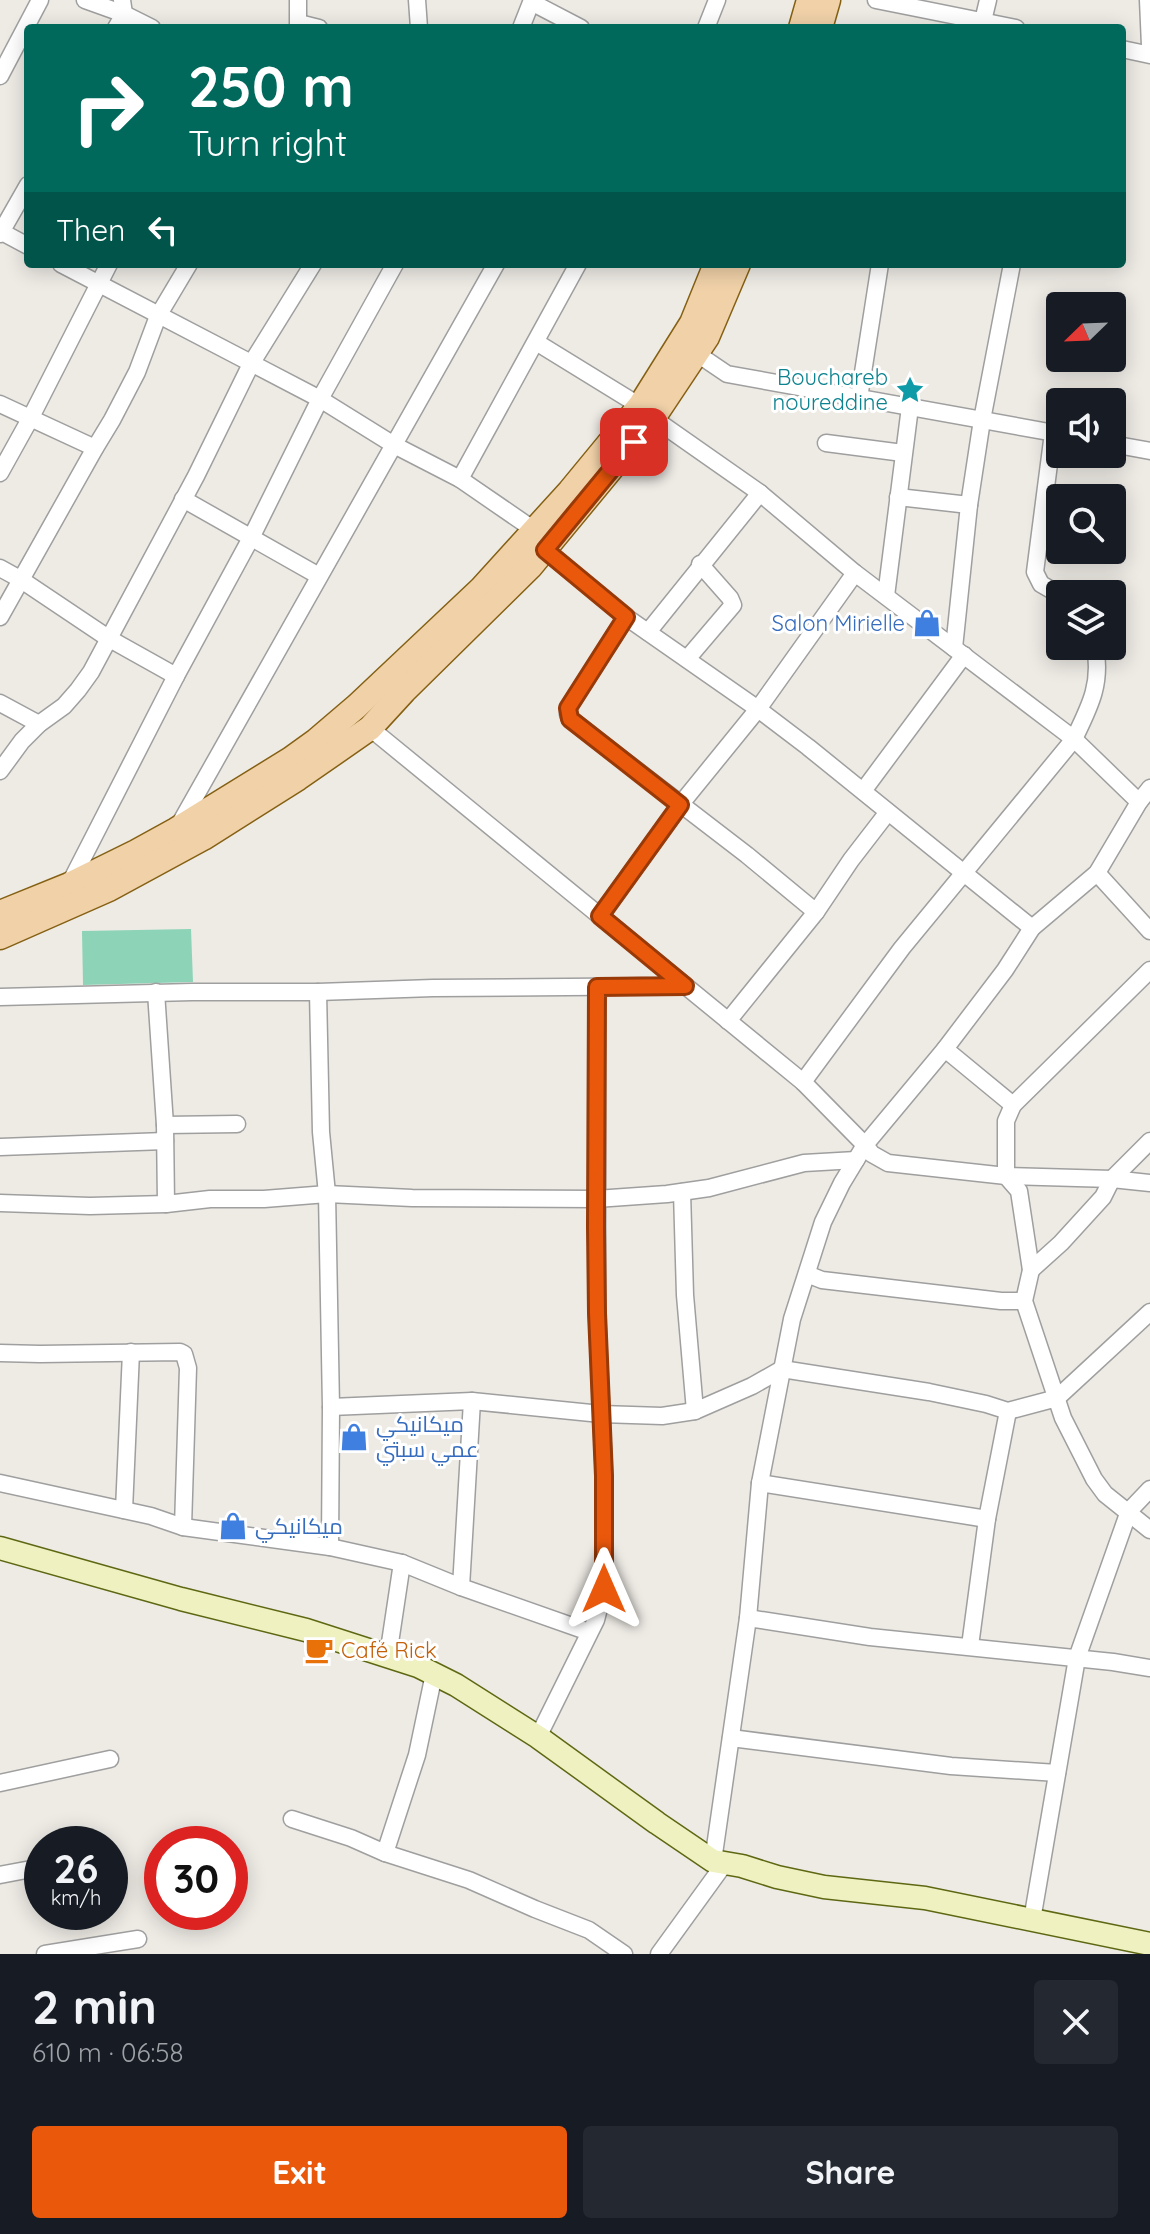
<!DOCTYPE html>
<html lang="en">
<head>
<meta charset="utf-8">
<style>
	:root { --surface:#171b24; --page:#242831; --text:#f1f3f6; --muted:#9ea1a6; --accent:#ea580c }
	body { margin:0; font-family:Quicksand,Cairo,sans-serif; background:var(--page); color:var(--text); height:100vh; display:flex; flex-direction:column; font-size:30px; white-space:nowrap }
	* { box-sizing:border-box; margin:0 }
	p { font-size:26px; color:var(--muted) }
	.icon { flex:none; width:44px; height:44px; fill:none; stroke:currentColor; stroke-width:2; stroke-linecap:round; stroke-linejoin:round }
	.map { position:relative; height:1954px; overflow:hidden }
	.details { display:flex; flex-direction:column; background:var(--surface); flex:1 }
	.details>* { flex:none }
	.top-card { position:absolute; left:24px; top:24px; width:1102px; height:244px; border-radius:8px; box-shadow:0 4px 20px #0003; background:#00695c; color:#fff; overflow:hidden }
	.needle { width:52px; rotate:247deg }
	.controls { position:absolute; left:1046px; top:292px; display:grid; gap:16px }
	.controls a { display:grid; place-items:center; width:80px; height:80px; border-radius:8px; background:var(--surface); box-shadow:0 4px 20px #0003; font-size:40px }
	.speed { position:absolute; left:24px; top:1826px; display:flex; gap:16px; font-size:40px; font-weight:700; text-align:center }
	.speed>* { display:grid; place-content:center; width:104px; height:104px; border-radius:50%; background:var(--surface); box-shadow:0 4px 20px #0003; line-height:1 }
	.speed small { font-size:20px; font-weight:400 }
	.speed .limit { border:12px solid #d22; background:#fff; color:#111 }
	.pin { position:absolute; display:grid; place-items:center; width:68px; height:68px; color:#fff; margin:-34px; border-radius:16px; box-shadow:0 4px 12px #0006 }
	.me { position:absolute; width:88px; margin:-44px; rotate:0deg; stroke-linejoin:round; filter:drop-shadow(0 0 6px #0008) }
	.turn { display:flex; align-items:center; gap:28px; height:168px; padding:0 32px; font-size:36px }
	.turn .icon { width:104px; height:104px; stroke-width:2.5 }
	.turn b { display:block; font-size:56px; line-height:68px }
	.then { display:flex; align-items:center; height:76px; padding:0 32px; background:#0003; gap:16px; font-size:30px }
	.round { display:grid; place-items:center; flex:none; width:84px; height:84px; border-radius:8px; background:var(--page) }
	.headline { display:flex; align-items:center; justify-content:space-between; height:136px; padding:0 32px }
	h1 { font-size:48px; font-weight:800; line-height:60px }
	.cta { display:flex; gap:16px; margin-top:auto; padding:16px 32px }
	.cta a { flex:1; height:92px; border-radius:8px; background:var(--accent); color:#fff; font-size:32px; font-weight:800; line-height:92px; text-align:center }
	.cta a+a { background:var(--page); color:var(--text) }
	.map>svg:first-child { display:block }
	.pitch { fill:#8dd3b8 }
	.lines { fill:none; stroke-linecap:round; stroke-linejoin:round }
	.street-casing { stroke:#9f9f9f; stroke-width:19 }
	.secondary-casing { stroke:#5e6813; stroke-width:25 }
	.primary-casing { stroke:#856013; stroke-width:27 }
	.street { stroke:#fff; stroke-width:16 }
	.secondary { stroke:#eff1c0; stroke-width:22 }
	.primary { stroke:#f0d1a8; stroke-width:24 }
	.route-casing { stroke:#983908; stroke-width:20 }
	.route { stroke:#ea580c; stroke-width:14 }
	.labels { text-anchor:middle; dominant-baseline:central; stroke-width:6; stroke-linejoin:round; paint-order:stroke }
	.culture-label { font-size:22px; fill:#0d838f; stroke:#fff; text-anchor:end }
	.shop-label { font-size:22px; fill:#366cbe; stroke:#fff; text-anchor:start }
	.food-label { font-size:22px; fill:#c56008; stroke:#fff; text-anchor:start }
</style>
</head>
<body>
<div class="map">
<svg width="1150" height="1954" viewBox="0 0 1150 1954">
	<rect width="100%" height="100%" fill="#eeebe5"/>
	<path class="pitch" d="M 191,929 L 193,982 L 83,985 L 82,931 Z"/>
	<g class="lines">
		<defs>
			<g id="street">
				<path d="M 85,0 L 124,14 L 152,28"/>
				<path d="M 298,0 L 298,28"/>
				<path d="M 417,0 L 419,28"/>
				<path d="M 876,0 L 1016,28"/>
				<path d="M 1148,0 L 1150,46"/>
				<path d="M 533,3 L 581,28"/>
				<path d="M 983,21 L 988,0"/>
				<path d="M 299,23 L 319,28"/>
				<path d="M 116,28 L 124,14 L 122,0"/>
				<path d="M 521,28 L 532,0"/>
				<path d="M 706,28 L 717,0"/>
				<path d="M 1122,49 L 1150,55"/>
				<path d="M 0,76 L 40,0"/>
				<path d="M 0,231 L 28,246"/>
				<path d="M 0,234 L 28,185"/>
				<path d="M 61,264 L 320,399 L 394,445 L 460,479 L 540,534"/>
				<path d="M 536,342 L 640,406"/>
				<path d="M 696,353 L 727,374 L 1060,434"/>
				<path d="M 859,398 L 880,264"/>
				<path d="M 0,404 L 95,448"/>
				<path d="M 653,418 L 760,493 L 855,573 L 1074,739 L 1139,802"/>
				<path d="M 1053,433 L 1035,572 L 1041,584 L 1060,595"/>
				<path d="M 826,443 L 903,453"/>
				<path d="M 1112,444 L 1150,451"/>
				<path d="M 0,473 L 30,419 L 109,264"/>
				<path d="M 460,479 L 578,264"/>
				<path d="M 898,497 L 969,505"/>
				<path d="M 183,499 L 319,576"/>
				<path d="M 545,550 L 626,617 L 758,709 L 808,747 L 1032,928"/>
				<path d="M 0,568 L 20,579 L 108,638 L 176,676"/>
				<path d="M 886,596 L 910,407"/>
				<path d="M 0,617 L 95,448 L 112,420 L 137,372 L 158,316 L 189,264"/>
				<path d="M 626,617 L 568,708 L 568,714 L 570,719 L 747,855 L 816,912"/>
				<path d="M 648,632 L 760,493"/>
				<path d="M 954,648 L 969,505 L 982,420 L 1012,264"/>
				<path d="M 687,659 L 733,605 L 730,598 L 700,564"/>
				<path d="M 0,703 L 39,724"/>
				<path d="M 370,728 L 803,1082 L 865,1145 L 872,1154 L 888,1163 L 1006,1176 L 1112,1179 L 1150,1183"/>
				<path d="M 0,771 L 22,741 L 39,724 L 64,706 L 78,690 L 91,672 L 196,476 L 251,364 L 313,264"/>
				<path d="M 863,791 L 964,655"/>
				<path d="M 178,827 L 496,264"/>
				<path d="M 1097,873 L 1150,931"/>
				<path d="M 69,885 L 176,676 L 252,536 L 320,399 L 395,264"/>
				<path d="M 600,916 L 680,805 L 758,709 L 855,573"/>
				<path d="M 1150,970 L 1013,1105 L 1006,1121 L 1006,1176 L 1019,1191 L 1031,1270 L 1024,1301 L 1063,1418 L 1094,1479 L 1105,1494 L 1150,1530"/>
				<path d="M 156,992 L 165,1125 L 166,1204"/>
				<path d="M 318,992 L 321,1132 L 327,1194 L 331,1407 L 330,1547"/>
				<path d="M 0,997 L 192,992 L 318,992 L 433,988 L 685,986"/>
				<path d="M 728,1021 L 816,912 L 851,860 L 888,812"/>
				<path d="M 945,1049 L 1013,1105"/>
				<path d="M 803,1082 L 902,948 L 1074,739 C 1090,706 1102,684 1095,646"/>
				<path d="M 165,1125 L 237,1124"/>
				<path d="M 0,1147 L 165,1141"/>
				<path d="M 682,1192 L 685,1295 L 695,1411"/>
				<path d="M 0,1203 L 90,1206 L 166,1204 L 210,1199 L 264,1199 L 327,1194 L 412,1198 L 596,1199 L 667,1194 L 709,1188 L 804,1163 L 856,1160"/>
				<path d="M 1031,1270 L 1061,1243 L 1103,1197 L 1112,1179 L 1150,1141"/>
				<path d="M 807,1274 L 822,1280 L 1001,1301 L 1024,1301"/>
				<path d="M 0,1353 L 40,1354 L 180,1352 L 184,1354 L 188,1368 L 183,1527"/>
				<path d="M 331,1407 L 472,1401 L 601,1414 L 662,1416 L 695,1411 L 752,1386 L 782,1369 L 929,1392 L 986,1404 L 1008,1411 L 1057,1398 L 1150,1312"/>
				<path d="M 0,1483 L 151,1516 L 183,1527 L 330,1547 L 402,1563 L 461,1587 L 589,1632"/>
				<path d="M 760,1483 L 987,1519"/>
				<path d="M 124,1510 L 131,1352"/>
				<path d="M 461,1587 L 472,1401"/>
				<path d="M 748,1618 L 870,1637 L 1113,1662 L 1150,1668"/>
				<path d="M 970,1646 L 987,1519 L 1008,1411"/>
				<path d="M 388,1656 L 402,1563"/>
				<path d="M 538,1737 L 596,1620 L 604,1589 L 604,1476 L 597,1313 L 597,987"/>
				<path d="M 731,1738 L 951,1766 L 1057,1773"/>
				<path d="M 0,1783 L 110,1759"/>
				<path d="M 292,1819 L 351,1838 L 385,1853 L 469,1880 L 535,1909 L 589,1930 L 624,1954"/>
				<path d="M 385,1853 L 417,1755 L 434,1674"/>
				<path d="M 713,1861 L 748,1618 L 760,1483 L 792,1319 L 823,1222 L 842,1183 L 865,1145 L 945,1049 L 1005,970 L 1032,928 L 1097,873 L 1139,802 L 1150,788"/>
				<path d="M 0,1875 L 42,1867"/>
				<path d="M 1032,1920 L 1077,1658 L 1129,1511 L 1150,1489"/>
				<path d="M 45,1954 L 138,1939"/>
				<path d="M 659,1954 L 725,1863"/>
			</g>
			<path id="secondary" d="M 0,1548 L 181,1599 L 306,1630 L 418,1666 L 456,1685 L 538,1737 L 657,1823 L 713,1861 L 742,1866 L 777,1877 L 824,1887 L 925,1898 L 1150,1944"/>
			<g id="primary">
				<path d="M 801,28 L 809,0"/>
				<path d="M 820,28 L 828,0"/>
				<path d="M 0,913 L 69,885 L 136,852 L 176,830 L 291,759 L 316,741 L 357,706 L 481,589 L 570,491 L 640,406 L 692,323 L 716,264"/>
				<path d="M 0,937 L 109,889 L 203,838 L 298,778 L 370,728 L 404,691 L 530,567 L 653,418 L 707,337 L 738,264"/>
			</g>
		</defs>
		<use href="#street" class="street-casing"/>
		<use href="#secondary" class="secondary-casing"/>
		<use href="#primary" class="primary-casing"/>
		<use href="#street" class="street"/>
		<use href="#secondary" class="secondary"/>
		<use href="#primary" class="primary"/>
	</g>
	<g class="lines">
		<defs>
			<path id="route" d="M 604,1589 L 604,1476 L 597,1313 L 596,1227 L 597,987 L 685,986 L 600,916 L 680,805 L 570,719 L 568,708 L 626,617 L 545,550 L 634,442"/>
		</defs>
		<use href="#route" class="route-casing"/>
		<use href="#route" class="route"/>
	</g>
	<defs>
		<symbol id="sight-bare" viewBox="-9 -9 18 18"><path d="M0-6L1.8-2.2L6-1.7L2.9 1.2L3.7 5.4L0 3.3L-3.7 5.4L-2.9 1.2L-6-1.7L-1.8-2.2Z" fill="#0f9aa8" stroke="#fff" stroke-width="2.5" paint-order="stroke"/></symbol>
		<symbol id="shop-bare" viewBox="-9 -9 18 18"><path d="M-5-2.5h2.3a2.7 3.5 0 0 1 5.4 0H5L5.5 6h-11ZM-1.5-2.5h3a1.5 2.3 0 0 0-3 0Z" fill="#3f7fe0" stroke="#fff" stroke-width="2.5" paint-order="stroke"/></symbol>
		<symbol id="cafe-bare" viewBox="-9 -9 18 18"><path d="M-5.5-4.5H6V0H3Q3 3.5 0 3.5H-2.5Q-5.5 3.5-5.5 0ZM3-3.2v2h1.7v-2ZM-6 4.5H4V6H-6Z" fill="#e8710a" stroke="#fff" stroke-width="2.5" paint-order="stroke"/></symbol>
	</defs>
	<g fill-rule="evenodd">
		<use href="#sight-bare" x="890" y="370" width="40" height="40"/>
		<use href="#shop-bare" x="907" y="603" width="40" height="40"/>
		<use href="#shop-bare" x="334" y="1417" width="40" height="40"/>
		<use href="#shop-bare" x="213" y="1506" width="40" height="40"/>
		<use href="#cafe-bare" x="299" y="1630" width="40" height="40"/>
	</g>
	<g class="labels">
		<g class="culture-label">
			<text x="888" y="377">Bouchareb<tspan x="888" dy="25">noureddine</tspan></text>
		</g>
		<g class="shop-label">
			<text x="905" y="623" text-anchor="end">Salon Mirielle</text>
			<text x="376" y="1424">ميكانيكي<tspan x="376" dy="25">عمي سبتي</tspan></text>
			<text x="255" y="1526">ميكانيكي</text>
		</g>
		<g class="food-label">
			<text x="341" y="1650">Café Rick</text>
		</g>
	</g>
</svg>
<div class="controls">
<a><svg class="needle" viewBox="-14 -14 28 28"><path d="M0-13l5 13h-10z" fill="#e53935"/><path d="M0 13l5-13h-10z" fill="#9ea1a6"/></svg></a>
<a><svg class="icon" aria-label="sound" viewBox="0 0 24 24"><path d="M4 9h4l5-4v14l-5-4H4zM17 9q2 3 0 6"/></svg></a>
<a><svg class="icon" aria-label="search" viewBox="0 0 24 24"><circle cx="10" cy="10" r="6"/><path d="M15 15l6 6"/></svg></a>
<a><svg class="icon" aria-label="layers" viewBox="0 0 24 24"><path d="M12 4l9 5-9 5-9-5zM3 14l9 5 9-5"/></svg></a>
</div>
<div class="speed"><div>26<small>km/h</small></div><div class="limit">30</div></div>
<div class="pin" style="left:634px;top:442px;background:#d93025"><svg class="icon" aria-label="arrive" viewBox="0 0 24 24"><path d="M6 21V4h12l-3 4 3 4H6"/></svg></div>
<svg class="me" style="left:604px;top:1589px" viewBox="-20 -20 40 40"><path d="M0-17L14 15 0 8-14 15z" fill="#ea580c" stroke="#fff" stroke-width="4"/></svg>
<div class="top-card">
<div class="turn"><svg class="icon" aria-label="right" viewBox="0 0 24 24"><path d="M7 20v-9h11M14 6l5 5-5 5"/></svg><div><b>250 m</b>Turn right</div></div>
<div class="then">Then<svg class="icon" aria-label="left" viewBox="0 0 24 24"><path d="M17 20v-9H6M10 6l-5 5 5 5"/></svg></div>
</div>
</div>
<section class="details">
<div class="headline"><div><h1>2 min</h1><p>610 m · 06:58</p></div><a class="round"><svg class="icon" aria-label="close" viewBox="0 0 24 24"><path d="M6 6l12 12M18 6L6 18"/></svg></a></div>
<div class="cta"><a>Exit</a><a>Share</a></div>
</section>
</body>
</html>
